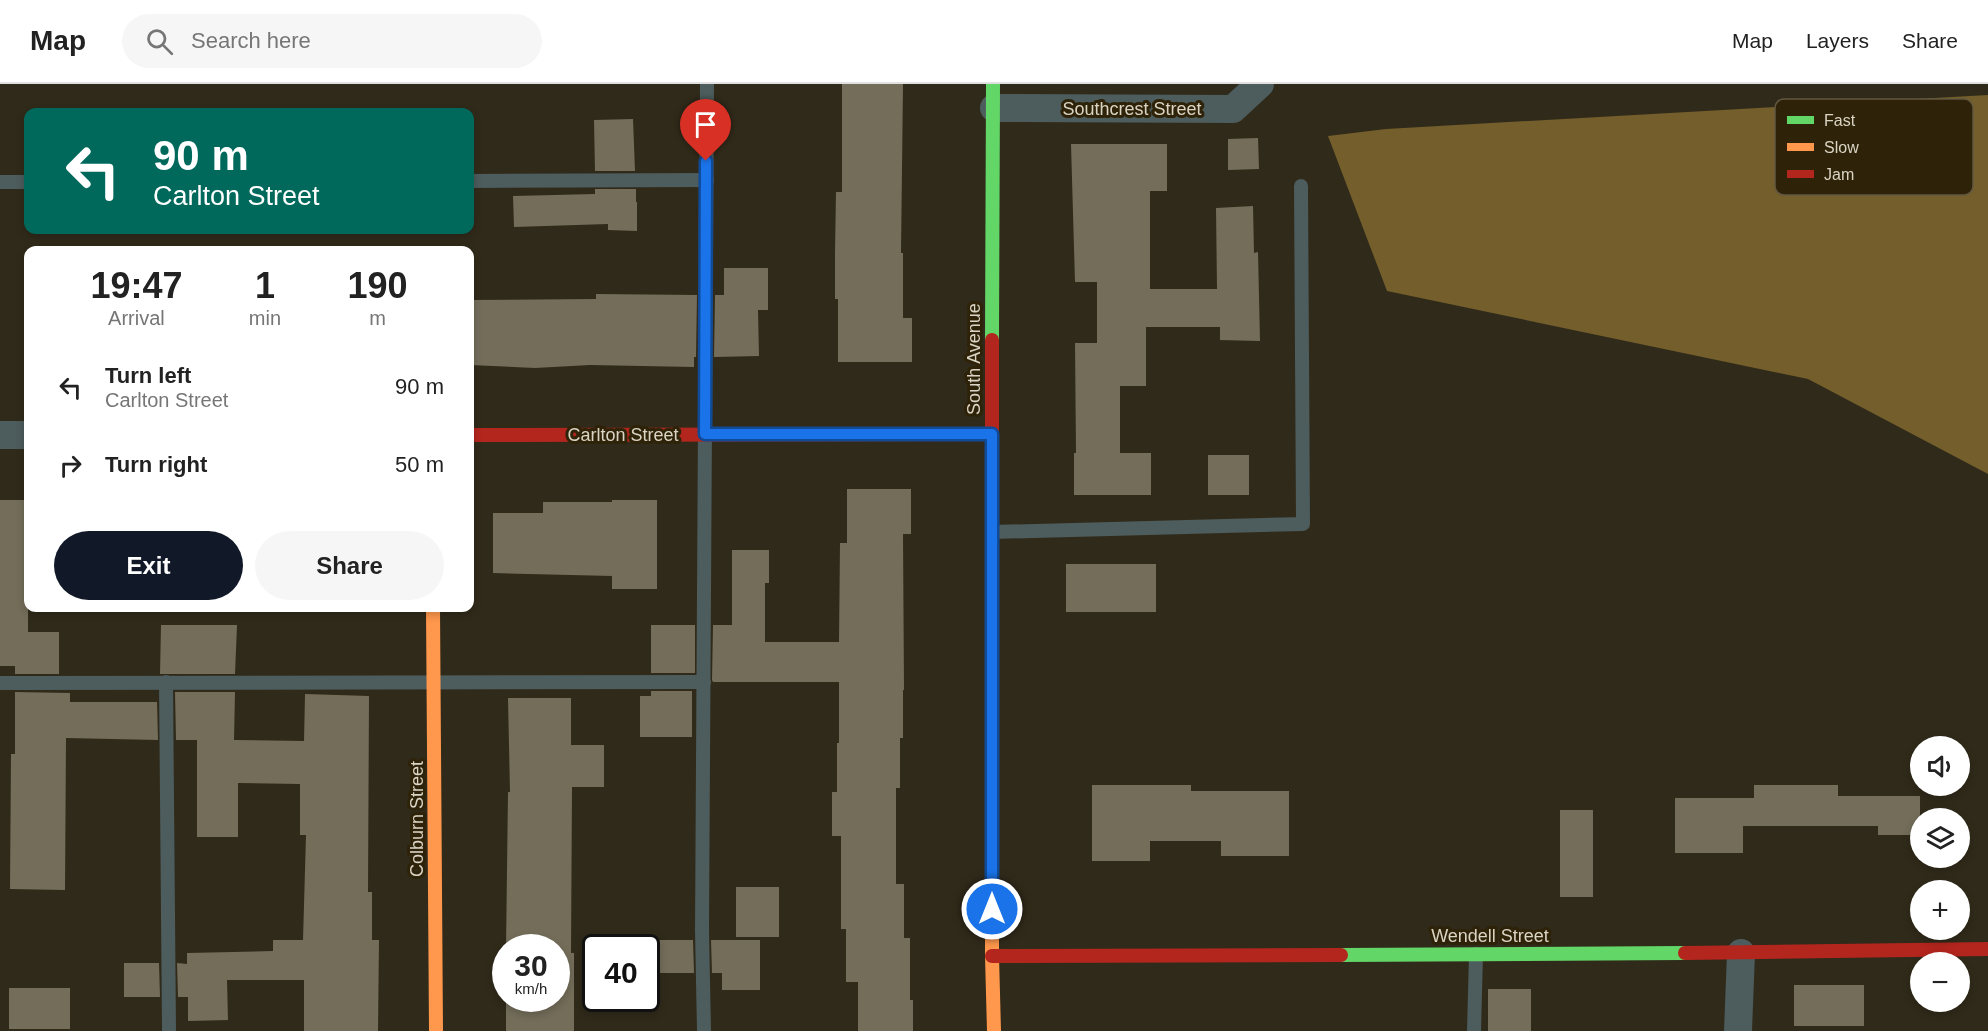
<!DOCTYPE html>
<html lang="en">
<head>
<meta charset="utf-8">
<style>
	:root { --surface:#fff; --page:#f6f6f6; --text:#222; --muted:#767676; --line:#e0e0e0; --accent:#111827 }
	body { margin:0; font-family:Arial,sans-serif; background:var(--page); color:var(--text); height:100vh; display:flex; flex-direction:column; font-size:22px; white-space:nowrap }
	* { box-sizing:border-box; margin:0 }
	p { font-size:20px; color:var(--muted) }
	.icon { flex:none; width:33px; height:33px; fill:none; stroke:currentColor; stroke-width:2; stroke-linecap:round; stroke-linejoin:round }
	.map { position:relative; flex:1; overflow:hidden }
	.panel { position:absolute; left:24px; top:162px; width:450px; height:366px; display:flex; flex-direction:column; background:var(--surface); border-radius:12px; box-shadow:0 3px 9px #0003 }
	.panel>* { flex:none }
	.banner { position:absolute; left:24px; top:24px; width:450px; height:126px; border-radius:12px; box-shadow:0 3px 9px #0003; background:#00695c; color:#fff; overflow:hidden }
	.tools { position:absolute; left:1910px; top:652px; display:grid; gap:12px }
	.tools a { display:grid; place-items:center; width:60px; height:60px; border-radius:50%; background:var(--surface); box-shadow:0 3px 9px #0003; font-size:30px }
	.speed { position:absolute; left:492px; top:850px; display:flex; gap:12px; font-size:30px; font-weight:700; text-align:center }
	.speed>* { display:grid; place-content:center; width:78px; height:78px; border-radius:50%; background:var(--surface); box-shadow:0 3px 9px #0003; line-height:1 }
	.speed small { font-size:15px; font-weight:400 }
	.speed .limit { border:3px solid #111; border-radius:9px; background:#fff; color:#111 }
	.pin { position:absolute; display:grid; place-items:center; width:51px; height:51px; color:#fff; margin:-62px -26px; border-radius:50% 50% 50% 0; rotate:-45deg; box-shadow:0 0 6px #0007 }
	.pin .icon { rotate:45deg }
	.me { position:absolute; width:66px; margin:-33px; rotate:0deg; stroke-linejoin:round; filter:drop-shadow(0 0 4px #0008) }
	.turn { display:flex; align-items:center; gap:21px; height:126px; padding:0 30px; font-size:27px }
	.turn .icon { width:78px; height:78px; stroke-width:2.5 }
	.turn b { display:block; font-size:42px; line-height:51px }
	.eta { display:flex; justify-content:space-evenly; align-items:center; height:102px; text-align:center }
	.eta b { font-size:36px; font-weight:700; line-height:42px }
	.button { display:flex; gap:12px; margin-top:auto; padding:12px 30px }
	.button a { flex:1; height:69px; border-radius:36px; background:var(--accent); color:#fff; font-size:24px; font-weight:700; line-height:69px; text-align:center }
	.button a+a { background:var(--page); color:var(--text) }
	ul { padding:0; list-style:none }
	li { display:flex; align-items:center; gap:18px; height:78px; padding:0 30px }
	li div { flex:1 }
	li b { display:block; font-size:22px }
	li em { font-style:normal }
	header { display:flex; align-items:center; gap:36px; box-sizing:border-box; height:84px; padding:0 30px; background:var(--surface); border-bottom:2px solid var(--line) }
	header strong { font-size:28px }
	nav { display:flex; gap:33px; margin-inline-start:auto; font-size:21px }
	.search { width:420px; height:54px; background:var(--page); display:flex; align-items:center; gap:15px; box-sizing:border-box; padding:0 21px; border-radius:33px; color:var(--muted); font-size:22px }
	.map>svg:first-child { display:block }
	.forest { fill:#735e2c }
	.building { fill:#746d5a }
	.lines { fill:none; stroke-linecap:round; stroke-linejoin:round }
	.lane { stroke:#4d5c5c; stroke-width:14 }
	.street { stroke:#4d5c5c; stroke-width:28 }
	.fast { stroke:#63d668; stroke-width:14 }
	.slow { stroke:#ff974d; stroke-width:14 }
	.jam { stroke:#b3261e; stroke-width:14 }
	.route-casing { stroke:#114b97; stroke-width:15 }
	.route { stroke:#1a73e8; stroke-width:10 }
	.labels { text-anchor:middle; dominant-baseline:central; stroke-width:6; stroke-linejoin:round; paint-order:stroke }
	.street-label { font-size:18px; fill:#dad4c4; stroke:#2e2308 }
	.key { fill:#2e2308; stroke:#625840; stroke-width:1.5 }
	.key-label { font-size:16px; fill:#dad4c4 }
</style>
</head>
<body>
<header>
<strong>Map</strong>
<div class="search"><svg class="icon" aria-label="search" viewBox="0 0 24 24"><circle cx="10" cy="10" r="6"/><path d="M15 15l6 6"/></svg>Search here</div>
<nav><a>Map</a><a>Layers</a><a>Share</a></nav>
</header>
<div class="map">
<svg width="1988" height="947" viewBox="0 0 1988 947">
	<rect width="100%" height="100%" fill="#302a1a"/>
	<path class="forest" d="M 1988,11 L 1988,390 L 1808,295 L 1387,207 L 1328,52 L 1386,45 Z"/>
	<g class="building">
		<path d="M 842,0 L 903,0 L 901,169 L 903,169 L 903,234 L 912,234 L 912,278 L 838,278 L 838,215 L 835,215 L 835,169 L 836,108 L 842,108 Z"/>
		<path d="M 633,35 L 635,87 L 595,87 L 594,36 Z"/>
		<path d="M 1258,54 L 1259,85 L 1228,86 L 1228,55 Z"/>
		<path d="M 1071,60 L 1167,60 L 1167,107 L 1150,107 L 1150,205 L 1217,205 L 1216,124 L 1253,122 L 1254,169 L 1258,168 L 1260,257 L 1220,256 L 1220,243 L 1146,243 L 1146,302 L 1120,302 L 1120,369 L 1151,369 L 1151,411 L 1074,411 L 1074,369 L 1076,369 L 1075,259 L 1097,259 L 1097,198 L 1075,198 Z"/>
		<path d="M 595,105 L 636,105 L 636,118 L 637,118 L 637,147 L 608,146 L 608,140 L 514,143 L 513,112 L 595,110 Z"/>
		<path d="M 724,184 L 768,184 L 768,226 L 758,226 L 759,272 L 714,273 L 715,211 L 724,211 Z"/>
		<path d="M 596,210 L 697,211 L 696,273 L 694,273 L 694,283 L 590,281 L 535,284 L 470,281 L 470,216 L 596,215 Z"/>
		<rect x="1208" y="371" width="41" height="40"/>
		<path d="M 847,405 L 911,405 L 911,450 L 903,450 L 904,606 L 903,606 L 903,654 L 900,654 L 900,704 L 896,704 L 896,800 L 904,800 L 904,854 L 910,854 L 910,916 L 913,916 L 913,947 L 858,947 L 858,898 L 846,898 L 846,845 L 841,845 L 841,752 L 832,752 L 832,708 L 837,708 L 837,659 L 839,659 L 839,598 L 713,598 L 712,596 L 713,541 L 732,541 L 732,466 L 769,466 L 769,499 L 765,499 L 765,558 L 839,558 L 840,459 L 847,459 Z"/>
		<path d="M 0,416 L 28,416 L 28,548 L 59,548 L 59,590 L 15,590 L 15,582 L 0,582 Z"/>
		<path d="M 612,416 L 657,416 L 657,505 L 612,505 L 612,492 L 493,489 L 493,429 L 543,429 L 543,418 L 612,418 Z"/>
		<rect x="1066" y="480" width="90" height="48"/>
		<path d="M 161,541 L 237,541 L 235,590 L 160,590 Z"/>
		<rect x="651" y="541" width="44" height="48"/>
		<path d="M 651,607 L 692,607 L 692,653 L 640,653 L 640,612 L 651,612 Z"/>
		<path d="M 15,608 L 70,609 L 70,618 L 157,618 L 158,656 L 66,654 L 65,806 L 10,805 L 11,670 L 15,670 Z"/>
		<path d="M 175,608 L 235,608 L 234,656 L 304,657 L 305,610 L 369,612 L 368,808 L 372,808 L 372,856 L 379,856 L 378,947 L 304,947 L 304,896 L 227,896 L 228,936 L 188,937 L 188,913 L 178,913 L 177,879 L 187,880 L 187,869 L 273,867 L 273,856 L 303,856 L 306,751 L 300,751 L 300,700 L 238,699 L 238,753 L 197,753 L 197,656 L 176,656 Z"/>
		<path d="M 508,614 L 571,614 L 571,661 L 604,661 L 604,703 L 572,703 L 571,869 L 574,869 L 574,947 L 506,947 L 506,915 L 556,915 L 556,864 L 506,864 L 508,708 L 510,708 Z"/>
		<path d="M 1092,701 L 1191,701 L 1191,707 L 1289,707 L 1289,772 L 1221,772 L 1221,757 L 1150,757 L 1150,777 L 1092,777 Z"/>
		<path d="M 1754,701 L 1838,701 L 1838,712 L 1920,712 L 1920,751 L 1878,751 L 1878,742 L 1743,742 L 1743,769 L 1675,769 L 1675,714 L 1754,714 Z"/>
		<rect x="1560" y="726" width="33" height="87"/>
		<rect x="736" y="803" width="43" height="50"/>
		<path d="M 651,856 L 693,856 L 694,889 L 651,889 Z"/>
		<path d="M 711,856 L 760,856 L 760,906 L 722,906 L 722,889 L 712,889 Z"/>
		<path d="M 124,879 L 159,879 L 160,913 L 124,913 Z"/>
		<rect x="1794" y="901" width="70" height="41"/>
		<rect x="9" y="904" width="61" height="41"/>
		<rect x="1488" y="905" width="43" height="42"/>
	</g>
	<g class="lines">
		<g class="lane">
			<path d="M 470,97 L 707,96"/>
			<path d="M 0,98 L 28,98"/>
			<path d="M 992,448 L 1303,440 L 1301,102"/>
			<path d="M 166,598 L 169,947"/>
			<path d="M 0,599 L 704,598"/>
			<path d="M 704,947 L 702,846 L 707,0"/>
			<path d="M 1474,947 L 1476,870"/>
		</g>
		<g class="street">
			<path d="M 994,24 L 1233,25 L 1260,0"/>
			<path d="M 0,351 L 28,351"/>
			<path d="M 1738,947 L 1741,869"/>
		</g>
		<g class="fast">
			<path d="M 992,256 L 993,0"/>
			<path d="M 1341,871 L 1685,869"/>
		</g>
		<g class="slow">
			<path d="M 433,524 L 436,947"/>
			<path d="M 992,637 L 992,872 L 994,947"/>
		</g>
		<g class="jam">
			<path d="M 470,351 L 992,350"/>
			<path d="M 992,637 L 992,256"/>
			<path d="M 1685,869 L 1988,865"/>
			<path d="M 992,872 L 1341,871"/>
		</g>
	</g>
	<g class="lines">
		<defs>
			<path id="route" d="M 706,77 L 705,350 L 992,350 L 992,825"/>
		</defs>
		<use href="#route" class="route-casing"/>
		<use href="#route" class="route"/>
	</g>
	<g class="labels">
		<g class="street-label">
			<text x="1132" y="25">Southcrest Street</text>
			<text transform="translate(974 275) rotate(-90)">South Avenue</text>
			<text x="623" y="351">Carlton Street</text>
			<text transform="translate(417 735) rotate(-90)">Colburn Street</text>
			<text x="1490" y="852">Wendell Street</text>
		</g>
	</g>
	<rect x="1775" y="15" width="198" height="96" rx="9" class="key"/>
	<rect x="1787" y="32" width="27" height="8" fill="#63d668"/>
	<rect x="1787" y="59" width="27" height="8" fill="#ff974d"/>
	<rect x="1787" y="86" width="27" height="8" fill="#b3261e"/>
	<g class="key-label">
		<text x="1824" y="42">Fast</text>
		<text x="1824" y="69">Slow</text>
		<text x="1824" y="96">Jam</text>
	</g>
</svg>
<div class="tools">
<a><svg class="icon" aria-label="sound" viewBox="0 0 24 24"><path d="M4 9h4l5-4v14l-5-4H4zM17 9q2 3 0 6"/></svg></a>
<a><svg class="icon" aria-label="layers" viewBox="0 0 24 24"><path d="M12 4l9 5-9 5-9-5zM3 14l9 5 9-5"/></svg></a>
<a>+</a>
<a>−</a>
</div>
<div class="speed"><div>30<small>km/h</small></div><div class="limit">40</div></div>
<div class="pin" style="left:706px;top:77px;background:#d93025"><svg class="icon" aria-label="arrive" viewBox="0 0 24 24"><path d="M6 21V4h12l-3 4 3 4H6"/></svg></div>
<svg class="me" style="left:992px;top:825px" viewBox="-20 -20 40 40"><circle r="17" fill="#1a73e8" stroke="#fff" stroke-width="3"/><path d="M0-11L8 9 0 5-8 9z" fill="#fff"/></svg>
<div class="banner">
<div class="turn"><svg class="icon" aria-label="left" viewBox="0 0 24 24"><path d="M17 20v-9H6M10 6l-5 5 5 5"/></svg><div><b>90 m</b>Carlton Street</div></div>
</div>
<section class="panel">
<div class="eta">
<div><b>19:47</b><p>Arrival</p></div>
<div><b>1</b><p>min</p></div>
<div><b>190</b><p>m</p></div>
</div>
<ul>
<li><svg class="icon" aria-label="left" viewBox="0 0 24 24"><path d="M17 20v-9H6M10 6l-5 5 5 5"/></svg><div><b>Turn left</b><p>Carlton Street</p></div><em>90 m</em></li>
<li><svg class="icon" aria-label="right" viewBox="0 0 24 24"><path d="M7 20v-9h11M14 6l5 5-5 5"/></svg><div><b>Turn right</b></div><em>50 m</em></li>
</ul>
<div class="button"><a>Exit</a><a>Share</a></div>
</section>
</div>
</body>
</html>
